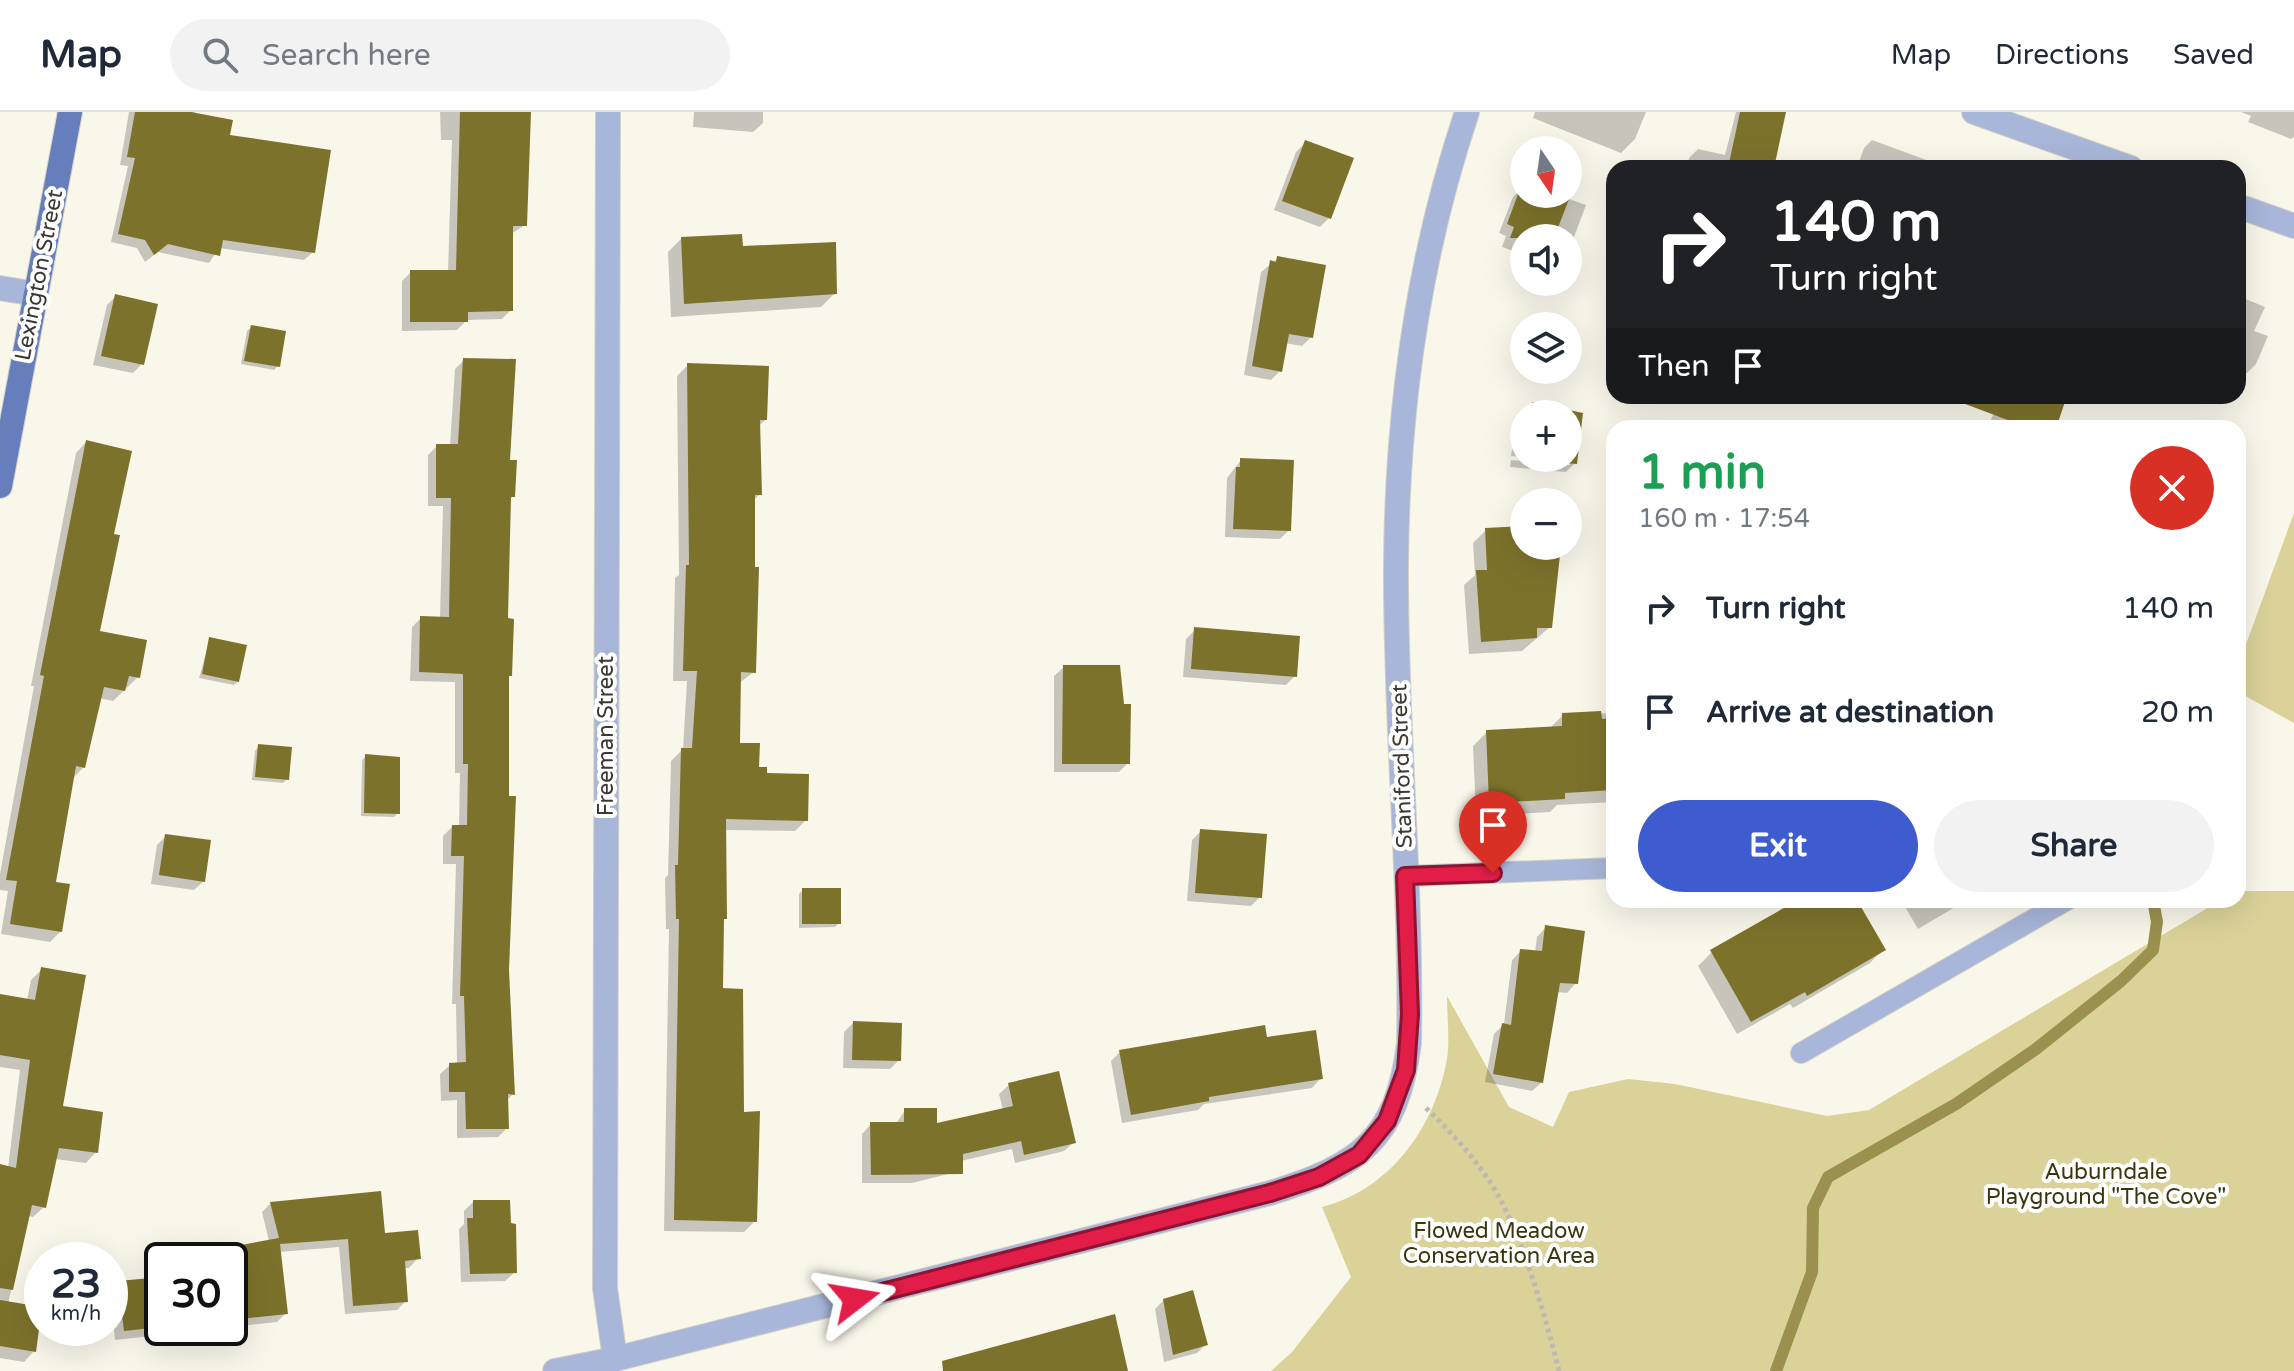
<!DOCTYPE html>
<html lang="en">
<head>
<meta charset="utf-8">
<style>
	:root { --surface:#fff; --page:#f2f2f3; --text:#1f2937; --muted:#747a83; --line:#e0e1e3; --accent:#3f5ccf }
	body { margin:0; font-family:"Varela Round",sans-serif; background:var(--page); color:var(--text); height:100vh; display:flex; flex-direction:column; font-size:30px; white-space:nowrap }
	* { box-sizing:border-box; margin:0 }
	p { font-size:26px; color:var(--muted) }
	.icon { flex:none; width:44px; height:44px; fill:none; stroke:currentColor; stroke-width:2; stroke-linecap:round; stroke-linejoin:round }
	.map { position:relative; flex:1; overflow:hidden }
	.sheet { position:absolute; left:1606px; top:308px; width:640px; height:488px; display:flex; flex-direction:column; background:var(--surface); border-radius:24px; box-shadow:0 8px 32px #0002 }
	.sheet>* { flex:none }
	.guide { position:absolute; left:1606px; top:48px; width:640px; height:244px; border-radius:24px; box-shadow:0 8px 32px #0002; background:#202124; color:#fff; overflow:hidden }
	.needle { width:52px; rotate:167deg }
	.buttons { position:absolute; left:1510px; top:24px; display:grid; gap:16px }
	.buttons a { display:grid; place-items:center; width:72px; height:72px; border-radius:50%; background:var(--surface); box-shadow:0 8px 32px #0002; font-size:40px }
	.speed { position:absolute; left:24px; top:1130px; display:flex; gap:16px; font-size:40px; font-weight:700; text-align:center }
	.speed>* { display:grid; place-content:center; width:104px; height:104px; border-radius:50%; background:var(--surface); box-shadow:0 8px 32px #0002; line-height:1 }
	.speed small { font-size:20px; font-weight:400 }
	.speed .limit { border:4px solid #111; border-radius:12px; background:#fff; color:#111 }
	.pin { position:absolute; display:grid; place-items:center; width:68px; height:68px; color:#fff; margin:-82px -34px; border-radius:50% 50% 50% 0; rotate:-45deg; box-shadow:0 0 8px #0007 }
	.pin .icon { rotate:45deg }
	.me { position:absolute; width:88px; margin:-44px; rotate:76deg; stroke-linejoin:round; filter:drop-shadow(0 0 6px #0008) }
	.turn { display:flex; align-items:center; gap:28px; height:168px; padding:0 32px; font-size:36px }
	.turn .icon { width:104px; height:104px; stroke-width:2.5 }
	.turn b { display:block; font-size:56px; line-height:68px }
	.then { display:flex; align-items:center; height:76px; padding:0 32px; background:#0003; gap:16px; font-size:30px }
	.round { display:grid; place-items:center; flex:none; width:84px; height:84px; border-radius:42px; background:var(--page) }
	.headline { display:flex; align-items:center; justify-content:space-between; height:136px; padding:0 32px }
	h1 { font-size:48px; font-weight:700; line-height:60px; color:#1e9e55 }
	.cta { display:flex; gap:16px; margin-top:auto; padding:16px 32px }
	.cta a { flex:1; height:92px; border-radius:48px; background:var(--accent); color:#fff; font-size:32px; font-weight:700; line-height:92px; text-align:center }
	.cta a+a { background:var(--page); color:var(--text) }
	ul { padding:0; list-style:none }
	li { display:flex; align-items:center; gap:24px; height:104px; padding:0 32px }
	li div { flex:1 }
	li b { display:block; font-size:30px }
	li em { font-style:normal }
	header { display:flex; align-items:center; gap:48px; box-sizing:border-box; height:112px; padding:0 40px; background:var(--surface); border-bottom:2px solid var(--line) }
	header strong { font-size:38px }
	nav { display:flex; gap:44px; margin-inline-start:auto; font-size:28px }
	.search { width:560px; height:72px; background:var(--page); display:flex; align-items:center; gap:20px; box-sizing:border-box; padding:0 28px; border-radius:44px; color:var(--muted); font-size:30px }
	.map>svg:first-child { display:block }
	.green { fill:#dad299 }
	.shadow { fill:#0003 }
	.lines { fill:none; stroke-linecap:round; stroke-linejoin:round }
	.stream { stroke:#9b904e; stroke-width:12 }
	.building { fill:#7d722b }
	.lane-casing { stroke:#d3d1c6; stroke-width:22 }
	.street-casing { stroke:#d3d1c6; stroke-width:26 }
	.primary-casing { stroke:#d3d1c6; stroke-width:26 }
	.path { stroke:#bcbab0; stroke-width:5; stroke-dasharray:4 4; stroke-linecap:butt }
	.lane { stroke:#a8b6d9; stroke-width:20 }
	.street { stroke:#a8b6d9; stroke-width:24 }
	.primary { stroke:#677ebc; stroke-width:24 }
	.route-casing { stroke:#92132f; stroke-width:20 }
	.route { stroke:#e11d48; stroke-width:14 }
	.labels { text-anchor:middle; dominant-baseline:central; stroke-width:8; stroke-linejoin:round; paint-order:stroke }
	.street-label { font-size:22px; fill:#3a3934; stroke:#fff }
	.park-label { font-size:22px; fill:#3c360d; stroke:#fff }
</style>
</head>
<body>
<header>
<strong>Map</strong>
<div class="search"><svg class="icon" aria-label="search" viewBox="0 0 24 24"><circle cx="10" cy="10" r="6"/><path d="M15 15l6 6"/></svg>Search here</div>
<nav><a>Map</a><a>Directions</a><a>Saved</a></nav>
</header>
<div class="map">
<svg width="2294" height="1259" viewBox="0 0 2294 1259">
	<rect width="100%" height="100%" fill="#f9f7ea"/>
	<g class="green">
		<path d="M 2294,401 L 2294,611 L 2238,580 L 2238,554 Z"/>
		<path d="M 2238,779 L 2294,779 L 2294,1259 L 1271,1259 L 1292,1240 L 1351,1165 L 1322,1095 C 1390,1078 1435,1015 1447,947 C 1450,927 1447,904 1447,884 L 1509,995 L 1553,1015 L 1569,980 L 1628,967 L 1675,972 L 1827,1004 L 1869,998 L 2221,788 L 2238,788 Z"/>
	</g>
	<g class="shadow">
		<path d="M 129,0 L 194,0 L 227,25 L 313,140 L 304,148 L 219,136 L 209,151 L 158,140 L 145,150 L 137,136 L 111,130 L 128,54 L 120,53 Z"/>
		<path d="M 440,0 L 530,0 L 525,113 L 511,122 L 511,198 L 502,207 L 467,208 L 457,218 L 402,219 L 402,169 L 411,160 L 448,160 L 452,28 L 441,28 Z"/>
		<path d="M 694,0 L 763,0 L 763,11 L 753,20 L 693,15 Z"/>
		<path d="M 1535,0 L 1646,0 L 1635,27 L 1621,41 L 1533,6 Z"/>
		<path d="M 1736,0 L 1773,0 L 1772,56 L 1687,56 L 1689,46 L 1698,37 L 1725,43 Z"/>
		<path d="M 2241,0 L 2294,0 L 2294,25 L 2291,27 L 2248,10 L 2251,4 Z"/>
		<path d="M 1872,28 L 1948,56 L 1857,56 L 1864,36 Z"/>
		<path d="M 1305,31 L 1329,106 L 1320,115 L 1274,98 L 1296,40 Z"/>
		<path d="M 1522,76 L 1524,82 L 1555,82 L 1586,93 L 1568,141 L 1568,126 L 1524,126 L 1524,143 L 1502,135 L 1506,124 L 1499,121 L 1513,85 Z"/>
		<path d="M 682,126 L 741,136 L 835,181 L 821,195 L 671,205 L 668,140 Z"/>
		<path d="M 1278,146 L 1311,225 L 1302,234 L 1285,231 L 1280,259 L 1271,268 L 1244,263 L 1261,160 Z"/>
		<path d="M 1524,147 L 1524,165 L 1518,163 Z"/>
		<path d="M 1537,170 L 1554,170 L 1550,175 Z"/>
		<path d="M 116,184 L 142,252 L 133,261 L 93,253 L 107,193 Z"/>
		<path d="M 2238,184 L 2265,195 L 2254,219 L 2268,224 L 2256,252 L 2247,261 L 2238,257 Z"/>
		<path d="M 251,215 L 278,254 L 274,258 L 241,252 L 247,219 Z"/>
		<path d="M 464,248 L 508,350 L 513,384 L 509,389 L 506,508 L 510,563 L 507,566 L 507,858 L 513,982 L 506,989 L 507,1016 L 498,1025 L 457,1026 L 457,988 L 441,989 L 440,962 L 450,953 L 457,952 L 456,892 L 452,892 L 456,752 L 443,752 L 443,724 L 452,715 L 459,715 L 460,661 L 455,661 L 455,570 L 410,569 L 412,515 L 421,506 L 440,506 L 443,394 L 428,394 L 428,343 L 437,334 L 450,334 L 455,257 Z"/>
		<path d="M 688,253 L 765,308 L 759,314 L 760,382 L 753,389 L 754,560 L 739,571 L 738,633 L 806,708 L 795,719 L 724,718 L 725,806 L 722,810 L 721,878 L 755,1109 L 744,1120 L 664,1119 L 669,817 L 666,817 L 665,766 L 668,763 L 671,649 L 683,637 L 687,569 L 673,569 L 675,466 L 679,463 L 677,264 Z"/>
		<path d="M 2000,284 L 2065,284 L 2054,316 L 1998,316 L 1989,313 Z"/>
		<path d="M 1533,293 L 1581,303 L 1575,351 L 1566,360 L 1510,355 L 1511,348 L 1570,353 L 1570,349 L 1532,346 L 1568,346 L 1568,302 L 1524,302 L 1524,345 L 1511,344 L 1515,318 L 1524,302 Z"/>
		<path d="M 86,330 L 112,424 L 98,520 L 138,565 L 113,589 L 99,586 L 84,655 L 73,666 L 54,772 L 61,819 L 50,830 L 1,822 L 8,779 L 0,778 L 0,762 L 34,574 L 31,574 L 76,341 Z"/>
		<path d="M 1241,348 L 1289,418 L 1280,427 L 1225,425 L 1227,366 Z"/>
		<path d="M 1524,416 L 1524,434 L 1559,434 L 1550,515 L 1522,539 L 1469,542 L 1464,473 L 1475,463 L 1473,431 L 1486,418 Z"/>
		<path d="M 1195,518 L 1295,564 L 1286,573 L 1183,565 L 1186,527 Z"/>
		<path d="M 210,527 L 238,569 L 234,573 L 199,566 Z"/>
		<path d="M 1064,555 L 1128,651 L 1119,660 L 1054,660 L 1054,564 Z"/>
		<path d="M 1614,601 L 1614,690 L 1557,693 L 1550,700 L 1476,704 L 1473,634 L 1487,620 L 1549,617 L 1563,603 Z"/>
		<path d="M 259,634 L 287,667 L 283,671 L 252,668 L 255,639 Z"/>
		<path d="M 366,644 L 398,701 L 394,705 L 361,704 L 362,648 Z"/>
		<path d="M 1201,719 L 1260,785 L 1251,794 L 1187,789 L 1192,728 Z"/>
		<path d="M 166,724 L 204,769 L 194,778 L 151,772 L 157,733 Z"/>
		<path d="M 803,778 L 839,811 L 835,815 L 799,816 L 799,782 Z"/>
		<path d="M 1804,788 L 1855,788 L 1883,837 L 1870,851 L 1793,896 L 1790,892 L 1737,922 L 1698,854 L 1712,840 Z"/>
		<path d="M 1901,788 L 1967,788 L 1918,817 Z"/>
		<path d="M 1546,815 L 1576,871 L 1567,881 L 1556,880 L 1542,970 L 1532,979 L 1485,970 L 1494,922 L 1504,912 L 1512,848 L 1521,839 L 1535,841 L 1537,825 Z"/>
		<path d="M 42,857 L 60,996 L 96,1040 L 86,1051 L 55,1047 L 44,1095 L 33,1105 L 28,1104 L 8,1192 L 34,1239 L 24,1250 L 0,1246 L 0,1058 L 8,1056 L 20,958 L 0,955 L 0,884 L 27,888 L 31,868 Z"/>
		<path d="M 853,911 L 899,948 L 890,957 L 843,956 L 844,920 Z"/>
		<path d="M 1265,928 L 1321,966 L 1312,976 L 1204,992 L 1198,998 L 1122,1011 L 1111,949 L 1120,940 Z"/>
		<path d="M 1009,973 L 1074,1030 L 1064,1039 L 1015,1051 L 1012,1037 L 961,1049 L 952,1061 L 912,1071 L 862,1071 L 862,1022 L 871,1012 L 896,1012 L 905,998 L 935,1013 L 1003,998 L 999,982 Z"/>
		<path d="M 473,1090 L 515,1160 L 505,1169 L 461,1170 L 459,1117 L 464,1112 L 464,1099 Z"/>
		<path d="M 271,1091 L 383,1123 L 418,1146 L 409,1156 L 403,1156 L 406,1189 L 397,1198 L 345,1202 L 339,1135 L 279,1140 L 286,1201 L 277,1210 L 230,1215 L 230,1148 L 214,1147 L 223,1138 L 269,1129 L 262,1100 Z"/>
		<path d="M 162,1167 L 162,1216 L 224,1216 L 115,1228 L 110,1180 L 119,1171 Z"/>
		<path d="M 1164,1188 L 1206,1232 L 1197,1241 L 1164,1250 L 1155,1197 Z"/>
	</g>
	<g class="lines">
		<path class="stream" d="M 1776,1259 L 1812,1160 L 1813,1096 L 1828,1065 L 1956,992 L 2036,937 L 2121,869 L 2153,838 L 2157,810 L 2153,788"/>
	</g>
	<g class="building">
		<path d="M 135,0 L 191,0 L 233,8 L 230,23 L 331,38 L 315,141 L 223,128 L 220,144 L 168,132 L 154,143 L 145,128 L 118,122 L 135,46 L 127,45 Z"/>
		<path d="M 460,0 L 531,0 L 527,114 L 513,114 L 513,199 L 468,200 L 468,210 L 410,210 L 410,158 L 456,158 Z"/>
		<path d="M 1740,0 L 1786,0 L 1774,56 L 1728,56 Z"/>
		<path d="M 1305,28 L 1354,46 L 1331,107 L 1282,89 Z"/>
		<path d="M 1521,74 L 1524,82 L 1571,82 L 1554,126 L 1510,126 L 1514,115 L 1507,112 Z"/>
		<path d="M 742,122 L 743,134 L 836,130 L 837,182 L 684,192 L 681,125 Z"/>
		<path d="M 1277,144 L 1326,153 L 1313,226 L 1289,222 L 1282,260 L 1252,254 L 1270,148 L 1276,150 Z"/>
		<path d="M 115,182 L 158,192 L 144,253 L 101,244 Z"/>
		<path d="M 251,213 L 286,219 L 280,255 L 244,249 Z"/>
		<path d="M 463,246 L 516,247 L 510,348 L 517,348 L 515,385 L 511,385 L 508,506 L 514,507 L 512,564 L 509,564 L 509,684 L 516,684 L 509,858 L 515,983 L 508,982 L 509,1017 L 466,1017 L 465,980 L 449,980 L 449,951 L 466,950 L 464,884 L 460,884 L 464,744 L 451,744 L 452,713 L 467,713 L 468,652 L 463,652 L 463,562 L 419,560 L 420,504 L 449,505 L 451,386 L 436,386 L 436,332 L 458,332 Z"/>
		<path d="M 687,251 L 769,254 L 767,308 L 760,308 L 762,383 L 755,383 L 755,455 L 759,455 L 756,561 L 741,560 L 740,631 L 760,631 L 759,655 L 767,655 L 767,661 L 809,662 L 808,709 L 726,707 L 727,807 L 724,807 L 723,876 L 743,877 L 744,1000 L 760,999 L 757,1110 L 674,1108 L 679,807 L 676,807 L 675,753 L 678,753 L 681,636 L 692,636 L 697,559 L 683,559 L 686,453 L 689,453 Z"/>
		<path d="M 1952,284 L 2067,284 L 2056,316 L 2029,316 L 1952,287 Z"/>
		<path d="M 1532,290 L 1583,301 L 1577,352 L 1518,347 L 1523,306 L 1524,346 L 1568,346 L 1568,302 L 1530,302 Z"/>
		<path d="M 86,328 L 132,339 L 114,422 L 120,423 L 100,519 L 147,528 L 140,566 L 129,564 L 125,579 L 104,575 L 85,656 L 76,654 L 56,770 L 70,772 L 62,820 L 10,812 L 17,769 L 6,768 L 44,564 L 40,563 Z"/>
		<path d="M 1240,346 L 1294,348 L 1291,419 L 1233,417 L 1236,355 L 1240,355 Z"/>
		<path d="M 1524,414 L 1524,434 L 1561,434 L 1552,516 L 1537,516 L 1537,526 L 1481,530 L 1476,458 L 1487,458 L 1485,416 Z"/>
		<path d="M 1194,515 L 1300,524 L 1297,565 L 1191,557 Z"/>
		<path d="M 209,525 L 247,533 L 239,570 L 202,562 Z"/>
		<path d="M 1063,553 L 1120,553 L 1124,592 L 1131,592 L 1130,652 L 1062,652 Z"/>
		<path d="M 1601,599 L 1602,607 L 1614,606 L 1614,678 L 1565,681 L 1565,687 L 1489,691 L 1486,618 L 1562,614 L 1562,601 Z"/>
		<path d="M 258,632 L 292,635 L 289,668 L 255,665 Z"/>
		<path d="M 365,642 L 400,645 L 400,702 L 364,701 Z"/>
		<path d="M 1200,717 L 1267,722 L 1262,786 L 1195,781 Z"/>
		<path d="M 165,722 L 211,728 L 205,770 L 159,763 Z"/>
		<rect x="802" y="776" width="39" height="36"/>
		<path d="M 1798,788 L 1857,788 L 1886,838 L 1807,884 L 1805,880 L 1751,910 L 1710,838 Z"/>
		<path d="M 1545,813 L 1585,819 L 1578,872 L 1560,871 L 1543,971 L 1493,962 L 1502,911 L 1511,913 L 1520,837 L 1542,839 Z"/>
		<path d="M 41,855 L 86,863 L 63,994 L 103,1000 L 98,1041 L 59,1036 L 46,1096 L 32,1093 L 13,1178 L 0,1176 L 0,1052 L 16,1056 L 30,948 L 0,943 L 0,882 L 35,888 Z"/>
		<path d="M 853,909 L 902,911 L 901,949 L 852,948 Z"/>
		<path d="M 1265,913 L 1267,925 L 1316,918 L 1323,967 L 1209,985 L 1209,989 L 1131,1003 L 1119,938 Z"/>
		<path d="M 1059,959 L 1076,1031 L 1024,1043 L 1021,1029 L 963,1042 L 963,1062 L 871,1063 L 870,1010 L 904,1010 L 904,996 L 937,996 L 937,1011 L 1013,994 L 1008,971 Z"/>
		<path d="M 381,1079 L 385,1121 L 418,1118 L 421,1147 L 405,1149 L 408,1190 L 353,1194 L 348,1127 L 280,1132 L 288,1202 L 230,1208 L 230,1135 L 279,1126 L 270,1090 Z"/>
		<path d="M 473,1088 L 510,1088 L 511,1111 L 516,1112 L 517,1161 L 470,1162 L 467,1106 L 473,1106 Z"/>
		<path d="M 162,1165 L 162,1215 L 124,1219 L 118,1169 Z"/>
		<path d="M 1193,1178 L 1208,1233 L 1173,1243 L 1163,1187 Z"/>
		<path d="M 0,1188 L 42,1195 L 36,1240 L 0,1234 Z"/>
		<path d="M 1115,1202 L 1128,1259 L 943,1259 L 942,1249 Z"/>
	</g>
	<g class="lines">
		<defs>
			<g id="lane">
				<path d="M 1405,764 L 1614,756"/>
				<path d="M 1801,941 L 2067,788"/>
			</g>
			<g id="street">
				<path d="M 608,0 L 605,1176 L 615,1247"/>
				<path d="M 1974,0 L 2131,56"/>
				<path d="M 2238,94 L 2294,114"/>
				<path d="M 0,176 L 36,182"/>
				<path d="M 555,1259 L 615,1247 L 1270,1081 C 1358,1054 1397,1029 1409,931 C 1412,772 1395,612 1396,453 C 1397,299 1418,146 1467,0"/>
			</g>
			<path id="primary" d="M 0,374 L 70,0"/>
		</defs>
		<use href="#lane" class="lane-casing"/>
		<use href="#street" class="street-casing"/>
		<use href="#primary" class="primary-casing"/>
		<path class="path" d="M 1426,996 C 1454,1023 1480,1051 1499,1085 C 1526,1135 1545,1204 1559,1259"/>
		<use href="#lane" class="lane"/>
		<use href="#street" class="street"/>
		<use href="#primary" class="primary"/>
	</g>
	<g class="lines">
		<defs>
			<path id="route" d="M 855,1187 L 1270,1081 L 1319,1065 L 1359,1043 L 1387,1009 L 1406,958 L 1410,902 L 1405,764 L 1493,761"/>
		</defs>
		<use href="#route" class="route-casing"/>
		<use href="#route" class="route"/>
	</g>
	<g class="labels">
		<g class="street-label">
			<text transform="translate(39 163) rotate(-79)">Lexington Street</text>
			<text transform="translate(606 624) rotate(-90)">Freeman Street</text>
			<text transform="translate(1402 654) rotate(-92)">Staniford Street</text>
		</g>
		<g class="park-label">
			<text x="2106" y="1060">Auburndale<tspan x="2106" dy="25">Playground "The Cove"</tspan></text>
			<text x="1499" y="1119">Flowed Meadow<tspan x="1499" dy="25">Conservation Area</tspan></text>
		</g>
	</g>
</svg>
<div class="buttons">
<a><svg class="needle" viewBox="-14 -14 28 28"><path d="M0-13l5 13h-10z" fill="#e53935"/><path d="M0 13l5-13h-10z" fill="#747a83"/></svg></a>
<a><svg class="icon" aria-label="sound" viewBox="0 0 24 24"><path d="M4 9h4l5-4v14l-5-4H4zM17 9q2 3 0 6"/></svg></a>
<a><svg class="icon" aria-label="layers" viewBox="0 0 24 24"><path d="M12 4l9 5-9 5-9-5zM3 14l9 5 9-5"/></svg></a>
<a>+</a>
<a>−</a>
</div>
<div class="speed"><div>23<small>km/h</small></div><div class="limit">30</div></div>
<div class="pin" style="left:1493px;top:761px;background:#d93025"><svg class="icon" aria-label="arrive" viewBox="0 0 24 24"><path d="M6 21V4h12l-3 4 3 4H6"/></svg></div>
<svg class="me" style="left:855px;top:1187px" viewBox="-20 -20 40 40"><path d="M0-17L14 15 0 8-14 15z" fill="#e11d48" stroke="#fff" stroke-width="4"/></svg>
<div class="guide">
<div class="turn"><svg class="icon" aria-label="right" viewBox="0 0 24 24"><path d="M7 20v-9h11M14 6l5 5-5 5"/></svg><div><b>140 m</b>Turn right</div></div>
<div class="then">Then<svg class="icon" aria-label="arrive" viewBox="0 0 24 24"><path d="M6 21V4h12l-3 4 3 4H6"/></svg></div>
</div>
<section class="sheet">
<div class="headline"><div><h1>1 min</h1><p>160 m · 17:54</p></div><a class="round" style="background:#d93025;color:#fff"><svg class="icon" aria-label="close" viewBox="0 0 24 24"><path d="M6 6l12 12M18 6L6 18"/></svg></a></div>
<ul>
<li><svg class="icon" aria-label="right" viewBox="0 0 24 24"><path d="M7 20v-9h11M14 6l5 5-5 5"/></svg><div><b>Turn right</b></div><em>140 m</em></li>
<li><svg class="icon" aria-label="arrive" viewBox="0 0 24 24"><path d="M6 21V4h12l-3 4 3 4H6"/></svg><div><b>Arrive at destination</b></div><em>20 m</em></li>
</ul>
<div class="cta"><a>Exit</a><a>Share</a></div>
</section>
</div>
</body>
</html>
